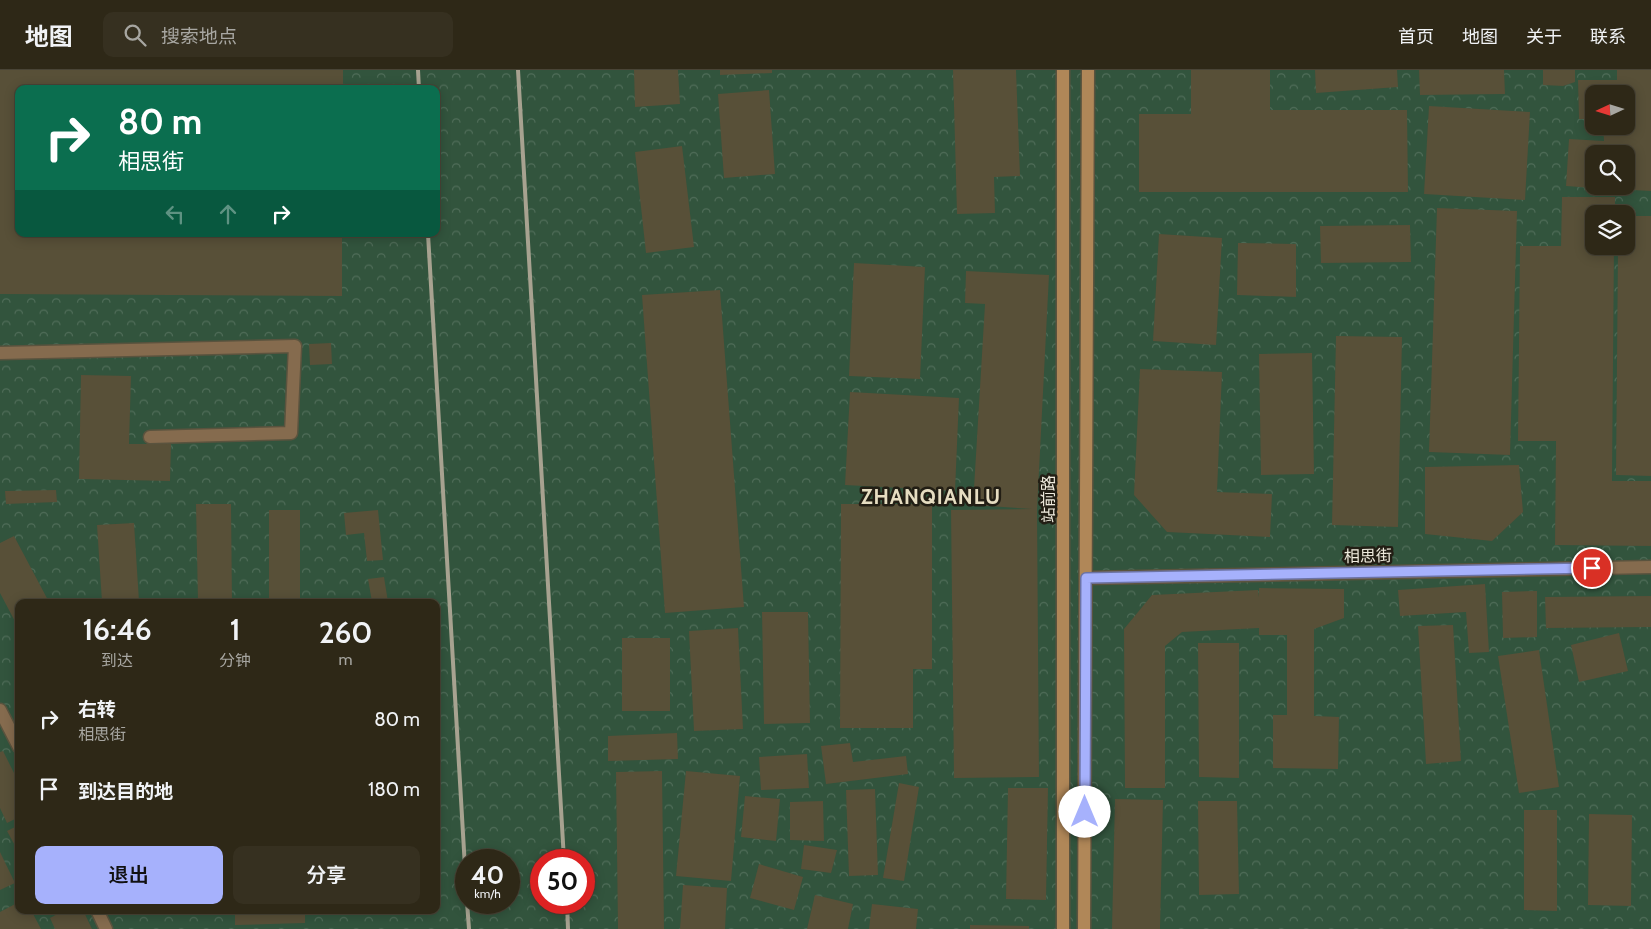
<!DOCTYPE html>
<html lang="zh">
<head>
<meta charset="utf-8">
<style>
	:root { --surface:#2e2817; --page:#363020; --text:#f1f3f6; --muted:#a7a6a1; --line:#494436; --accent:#a6b1fc }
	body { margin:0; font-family:Cabin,"Noto Sans SC",sans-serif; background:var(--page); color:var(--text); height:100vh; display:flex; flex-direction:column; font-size:19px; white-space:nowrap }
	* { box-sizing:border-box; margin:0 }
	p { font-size:16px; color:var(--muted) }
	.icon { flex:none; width:28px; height:28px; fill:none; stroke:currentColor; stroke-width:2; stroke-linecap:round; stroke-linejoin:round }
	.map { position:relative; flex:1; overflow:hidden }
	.panel { position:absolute; left:15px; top:529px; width:425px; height:315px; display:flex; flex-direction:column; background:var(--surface); border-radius:10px; box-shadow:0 2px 12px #0003,0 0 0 1px var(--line) }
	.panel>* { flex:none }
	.banner { position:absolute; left:15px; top:15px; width:425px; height:152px; border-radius:10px; box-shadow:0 2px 12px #0003,0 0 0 1px var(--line); background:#0b6e4f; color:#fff; overflow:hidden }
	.needle { width:32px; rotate:266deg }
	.buttons { position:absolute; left:1585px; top:15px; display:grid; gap:10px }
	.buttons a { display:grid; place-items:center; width:50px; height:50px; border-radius:10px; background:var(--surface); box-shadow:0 2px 12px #0003,0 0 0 1px var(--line); font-size:25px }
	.speed { position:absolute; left:455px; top:779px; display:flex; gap:10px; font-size:25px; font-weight:700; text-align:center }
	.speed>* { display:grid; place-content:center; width:65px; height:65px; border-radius:50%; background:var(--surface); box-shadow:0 2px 12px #0003,0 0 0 1px var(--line); line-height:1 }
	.speed small { font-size:12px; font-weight:400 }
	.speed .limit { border:8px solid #d22; background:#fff; color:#111 }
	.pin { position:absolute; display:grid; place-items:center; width:42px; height:42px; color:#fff; margin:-21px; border:2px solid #fff; border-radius:50%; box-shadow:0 1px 5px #0007 }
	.me { position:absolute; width:55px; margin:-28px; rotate:0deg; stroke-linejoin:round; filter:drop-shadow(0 0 4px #0008) }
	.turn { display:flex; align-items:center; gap:18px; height:105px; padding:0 20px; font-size:22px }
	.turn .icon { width:65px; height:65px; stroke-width:2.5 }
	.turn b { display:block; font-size:35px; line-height:42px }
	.lanes { display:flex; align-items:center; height:48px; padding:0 20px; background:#0003; justify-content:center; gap:25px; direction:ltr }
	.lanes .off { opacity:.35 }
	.eta { display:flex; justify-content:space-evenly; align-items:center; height:85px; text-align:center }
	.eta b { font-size:30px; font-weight:600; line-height:35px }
	.primary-button { display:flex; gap:10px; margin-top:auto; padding:10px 20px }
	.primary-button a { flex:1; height:58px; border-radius:10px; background:var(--accent); color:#111; font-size:20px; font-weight:600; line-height:58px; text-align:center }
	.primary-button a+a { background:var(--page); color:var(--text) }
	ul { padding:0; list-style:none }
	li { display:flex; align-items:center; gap:15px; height:70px; padding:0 20px }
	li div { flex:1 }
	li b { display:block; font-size:19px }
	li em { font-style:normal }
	header { display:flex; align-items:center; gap:30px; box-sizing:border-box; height:70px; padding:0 25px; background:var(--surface); border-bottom:1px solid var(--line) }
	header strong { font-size:24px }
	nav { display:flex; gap:28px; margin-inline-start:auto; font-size:18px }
	.search { width:350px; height:45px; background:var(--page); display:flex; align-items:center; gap:12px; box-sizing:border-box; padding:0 18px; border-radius:10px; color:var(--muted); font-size:19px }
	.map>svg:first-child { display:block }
	.park { fill:url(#park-crowns); fill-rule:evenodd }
	.building { fill:#585038 }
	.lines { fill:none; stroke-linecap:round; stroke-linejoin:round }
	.street-casing { stroke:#5a533e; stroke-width:15 }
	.secondary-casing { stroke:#5a533e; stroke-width:15 }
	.street { stroke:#856b4e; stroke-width:12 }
	.secondary { stroke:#b08758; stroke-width:12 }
	.rail { stroke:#a7a290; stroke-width:4 }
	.route-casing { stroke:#6c73a4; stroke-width:12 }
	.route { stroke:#a6b1fc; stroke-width:9 }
	.labels { text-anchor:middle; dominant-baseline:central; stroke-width:5; stroke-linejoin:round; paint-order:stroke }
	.street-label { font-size:16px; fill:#f0ecde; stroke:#221e14 }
	.district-label { font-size:21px; font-weight:bold; letter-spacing:1px; fill:#e6ddc1; stroke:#221e14 }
</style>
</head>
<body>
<header>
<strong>地图</strong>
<div class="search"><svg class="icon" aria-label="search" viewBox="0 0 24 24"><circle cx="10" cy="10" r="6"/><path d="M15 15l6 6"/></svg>搜索地点</div>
<nav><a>首页</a><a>地图</a><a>关于</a><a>联系</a></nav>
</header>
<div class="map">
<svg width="1651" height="859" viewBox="0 0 1651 859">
	<defs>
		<pattern id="park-crowns" width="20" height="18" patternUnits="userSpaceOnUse" patternTransform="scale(1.25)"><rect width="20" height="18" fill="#32543d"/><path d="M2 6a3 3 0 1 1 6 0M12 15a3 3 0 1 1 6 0" fill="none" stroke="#506d59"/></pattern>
	</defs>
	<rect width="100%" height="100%" fill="#3e361f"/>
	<path class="park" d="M 0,0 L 1651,0 L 1651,859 L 0,859 ZM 19,19 L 436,19 L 436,164 L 19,164 ZM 1594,24 L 1626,24 L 1626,56 L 1594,56 ZM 1594,84 L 1626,84 L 1626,116 L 1594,116 ZM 1594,144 L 1626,144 L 1626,176 L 1594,176 ZM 19,532 L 436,532 L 436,840 L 19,840 ZM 466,790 L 509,790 L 509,832 L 466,832 ZM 541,790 L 584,790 L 584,832 L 541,832 Z"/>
	<g class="building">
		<path d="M 0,0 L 343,0 L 343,19 L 19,19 L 19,164 L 342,164 L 342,226 L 0,224 Z"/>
		<path d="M 634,0 L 678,0 L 680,34 L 635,37 Z"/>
		<path d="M 720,0 L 772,0 L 772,3 L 720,5 Z"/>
		<path d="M 953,0 L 1016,0 L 1020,106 L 994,107 L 995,143 L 957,144 Z"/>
		<path d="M 1191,0 L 1270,0 L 1270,40 L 1407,40 L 1408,122 L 1139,122 L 1139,44 L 1191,44 Z"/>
		<path d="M 1315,0 L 1397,0 L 1398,17 L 1316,23 Z"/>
		<path d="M 1419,0 L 1504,0 L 1505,24 L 1420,25 Z"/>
		<path d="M 1543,0 L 1575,0 L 1575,12 L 1563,16 L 1543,15 Z"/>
		<path d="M 1617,0 L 1651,0 L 1651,121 L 1594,118 L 1626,116 L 1626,84 L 1594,84 L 1594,118 L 1566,116 L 1569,69 L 1604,71 L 1603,56 L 1626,56 L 1626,24 L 1594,24 L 1594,49 L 1579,49 L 1578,10 L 1617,10 Z"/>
		<path d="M 769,20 L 775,104 L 724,108 L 718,24 Z"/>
		<path d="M 1429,36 L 1530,42 L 1525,130 L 1424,124 Z"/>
		<path d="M 682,76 L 694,177 L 646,183 L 635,82 Z"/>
		<path d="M 1562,127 L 1615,127 L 1615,144 L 1594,144 L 1594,176 L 1614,176 L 1612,411 L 1651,411 L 1651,476 L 1555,475 L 1556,371 L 1518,371 L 1520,176 L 1561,176 Z"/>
		<path d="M 1437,138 L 1517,141 L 1510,385 L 1429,382 Z"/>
		<path d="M 1626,146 L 1651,146 L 1651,406 L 1616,405 L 1618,176 L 1626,176 Z"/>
		<path d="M 1410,155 L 1411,192 L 1321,193 L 1320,156 Z"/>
		<path d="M 1159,164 L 1222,168 L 1216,275 L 1153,271 Z"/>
		<path d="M 1238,173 L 1296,174 L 1296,227 L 1237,225 Z"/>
		<path d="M 854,193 L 925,197 L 920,309 L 849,306 Z"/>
		<path d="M 966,201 L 1049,205 L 1037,440 L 1039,707 L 954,708 L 951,440 L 1032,439 L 973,435 L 985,234 L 965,233 Z"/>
		<path d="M 720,220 L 744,537 L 665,543 L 642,225 Z"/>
		<path d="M 1336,266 L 1402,267 L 1398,457 L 1332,455 Z"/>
		<path d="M 331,273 L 332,294 L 310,295 L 309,274 Z"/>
		<path d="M 1312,283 L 1314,404 L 1261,405 L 1259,284 Z"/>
		<path d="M 1140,299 L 1222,302 L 1217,422 L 1272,424 L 1270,467 L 1167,462 L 1134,425 Z"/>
		<path d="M 81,305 L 131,306 L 129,374 L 171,374 L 170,411 L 79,409 Z"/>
		<path d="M 850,322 L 959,328 L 955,421 L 845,415 Z"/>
		<path d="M 1519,395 L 1523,442 L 1492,471 L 1425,464 L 1425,397 Z"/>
		<path d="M 56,420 L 57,432 L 6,434 L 5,421 Z"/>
		<path d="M 196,434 L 231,434 L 232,532 L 198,532 Z"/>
		<path d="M 841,434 L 932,434 L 932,599 L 913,599 L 913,658 L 840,658 Z"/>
		<rect x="269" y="440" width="31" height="92"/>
		<path d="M 378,440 L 383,490 L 367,491 L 364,463 L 346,465 L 344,443 Z"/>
		<path d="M 134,453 L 139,531 L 102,532 L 97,455 Z"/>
		<path d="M 14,466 L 49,532 L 19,532 L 19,559 L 0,523 L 0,473 Z"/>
		<path d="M 384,507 L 388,532 L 372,532 L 368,509 Z"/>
		<path d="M 1485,514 L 1489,582 L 1469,583 L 1466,542 L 1400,546 L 1398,520 Z"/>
		<path d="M 1259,518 L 1344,519 L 1344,548 L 1314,559 L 1314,646 L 1339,647 L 1338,699 L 1273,698 L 1273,645 L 1287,645 L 1287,565 L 1259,565 L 1259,558 L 1182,562 L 1165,576 L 1165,718 L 1125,718 L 1124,559 L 1152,525 L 1258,520 L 1259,527 Z"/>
		<path d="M 1537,521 L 1537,567 L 1503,568 L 1502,522 Z"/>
		<path d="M 1651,526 L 1651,557 L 1546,558 L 1545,527 Z"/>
		<path d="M 762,542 L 808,542 L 810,653 L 764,654 Z"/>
		<path d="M 1453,555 L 1461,691 L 1426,694 L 1418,556 Z"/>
		<path d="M 738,558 L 743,659 L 694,661 L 689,561 Z"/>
		<path d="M 1619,563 L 1628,601 L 1579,612 L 1571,575 Z"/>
		<rect x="622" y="568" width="48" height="73"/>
		<path d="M 1198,573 L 1239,573 L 1239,708 L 1199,707 Z"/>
		<path d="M 1539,580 L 1559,717 L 1519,723 L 1498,586 Z"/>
		<path d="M 677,663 L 678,689 L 608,691 L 608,666 Z"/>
		<path d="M 850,673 L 853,692 L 906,686 L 908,704 L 826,714 L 821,676 Z"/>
		<path d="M 3,681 L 19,713 L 19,747 L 7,753 L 0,738 L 0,682 Z"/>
		<path d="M 807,684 L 809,718 L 761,720 L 759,687 Z"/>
		<path d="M 662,701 L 664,859 L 618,859 L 616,702 Z"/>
		<path d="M 686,701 L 740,706 L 731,811 L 676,806 Z"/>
		<path d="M 899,713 L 919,717 L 904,811 L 883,808 Z"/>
		<path d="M 1008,718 L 1048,718 L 1046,830 L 1006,829 Z"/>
		<path d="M 875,719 L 878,805 L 849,806 L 846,720 Z"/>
		<path d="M 745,726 L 780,729 L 776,771 L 741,767 Z"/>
		<path d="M 1115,729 L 1163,730 L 1160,859 L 1112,859 Z"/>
		<path d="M 823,731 L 824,771 L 790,770 L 790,732 Z"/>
		<path d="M 1198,731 L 1237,731 L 1239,824 L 1199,825 Z"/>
		<path d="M 1524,740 L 1557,740 L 1557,841 L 1524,840 Z"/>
		<path d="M 1589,744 L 1632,745 L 1631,836 L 1588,835 Z"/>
		<path d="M 19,755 L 19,783 L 7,761 Z"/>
		<path d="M 804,775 L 837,780 L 831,803 L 801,799 Z"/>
		<path d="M 0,782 L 15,813 L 0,820 Z"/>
		<path d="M 759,794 L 803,807 L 794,840 L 750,828 Z"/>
		<path d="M 683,815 L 727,818 L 725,859 L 680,859 Z"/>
		<path d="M 815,825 L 853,834 L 848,859 L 807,859 Z"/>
		<path d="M 19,832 L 19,840 L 31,840 L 41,859 L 0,859 L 0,842 Z"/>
		<path d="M 872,834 L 918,839 L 916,859 L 869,859 Z"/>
		<path d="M 65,840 L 83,840 L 92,859 L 55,859 L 50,848 Z"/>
		<path d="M 235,840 L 305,840 L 305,853 L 235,855 Z"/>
		<path d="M 970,855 L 1029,856 L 1029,859 L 970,859 Z"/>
	</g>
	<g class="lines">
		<defs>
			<g id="street">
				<path d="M 0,283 L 295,276 L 291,363 L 150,367"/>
				<path d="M 1086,508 L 1651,497"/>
				<path d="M 0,640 L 19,677"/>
				<path d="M 97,840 L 106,859"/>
			</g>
			<g id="secondary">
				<path d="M 1063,859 L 1063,0"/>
				<path d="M 1084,859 L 1088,0"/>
			</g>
		</defs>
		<use href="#street" class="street-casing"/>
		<use href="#secondary" class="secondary-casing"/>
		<use href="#street" class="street"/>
		<use href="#secondary" class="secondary"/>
		<g class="rail">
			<path d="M 418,0 L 419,19"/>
			<path d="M 518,0 L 564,790"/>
			<path d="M 428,164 L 466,815"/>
			<path d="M 467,832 L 469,859"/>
			<path d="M 567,832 L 568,859"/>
		</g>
	</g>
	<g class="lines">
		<defs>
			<path id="route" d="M 1085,742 L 1086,508 L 1592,498"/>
		</defs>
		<use href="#route" class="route-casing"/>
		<use href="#route" class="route"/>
	</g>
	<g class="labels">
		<g class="street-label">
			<text transform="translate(1048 429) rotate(-90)">站前路</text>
			<text transform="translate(1368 486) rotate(-1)">相思街</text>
		</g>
		<g class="district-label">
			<text x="931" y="426">ZHANQIANLU</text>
		</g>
	</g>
</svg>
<div class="buttons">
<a><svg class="needle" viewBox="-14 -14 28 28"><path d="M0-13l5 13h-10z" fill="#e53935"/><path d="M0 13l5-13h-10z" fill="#a7a6a1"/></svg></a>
<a><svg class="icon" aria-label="search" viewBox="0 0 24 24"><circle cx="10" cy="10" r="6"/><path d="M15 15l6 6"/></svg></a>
<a><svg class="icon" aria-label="layers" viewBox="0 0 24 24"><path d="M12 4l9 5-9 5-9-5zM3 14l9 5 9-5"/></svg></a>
</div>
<div class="speed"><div>40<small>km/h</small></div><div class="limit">50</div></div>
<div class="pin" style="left:1592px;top:498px;background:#d93025"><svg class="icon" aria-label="arrive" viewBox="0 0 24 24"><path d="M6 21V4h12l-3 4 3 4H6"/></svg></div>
<svg class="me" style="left:1085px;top:742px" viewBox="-20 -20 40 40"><circle r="19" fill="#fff"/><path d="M0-13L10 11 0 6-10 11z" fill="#a6b1fc"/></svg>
<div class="banner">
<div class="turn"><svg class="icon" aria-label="right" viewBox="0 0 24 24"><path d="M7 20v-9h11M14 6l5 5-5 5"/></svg><div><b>80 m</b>相思街</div></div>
<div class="lanes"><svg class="icon off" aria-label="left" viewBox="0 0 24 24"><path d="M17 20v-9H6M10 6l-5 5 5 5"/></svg><svg class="icon off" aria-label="ahead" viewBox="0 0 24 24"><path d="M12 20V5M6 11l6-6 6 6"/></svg><svg class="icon" aria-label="right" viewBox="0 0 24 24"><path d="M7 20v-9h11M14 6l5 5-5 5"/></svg></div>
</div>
<section class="panel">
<div class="eta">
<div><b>16:46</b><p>到达</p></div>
<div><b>1</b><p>分钟</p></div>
<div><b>260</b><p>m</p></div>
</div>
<ul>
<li><svg class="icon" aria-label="right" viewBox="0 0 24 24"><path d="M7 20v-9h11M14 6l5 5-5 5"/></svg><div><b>右转</b><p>相思街</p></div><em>80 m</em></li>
<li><svg class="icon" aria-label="arrive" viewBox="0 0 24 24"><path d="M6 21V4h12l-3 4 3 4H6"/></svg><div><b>到达目的地</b></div><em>180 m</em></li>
</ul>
<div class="primary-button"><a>退出</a><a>分享</a></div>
</section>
</div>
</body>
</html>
